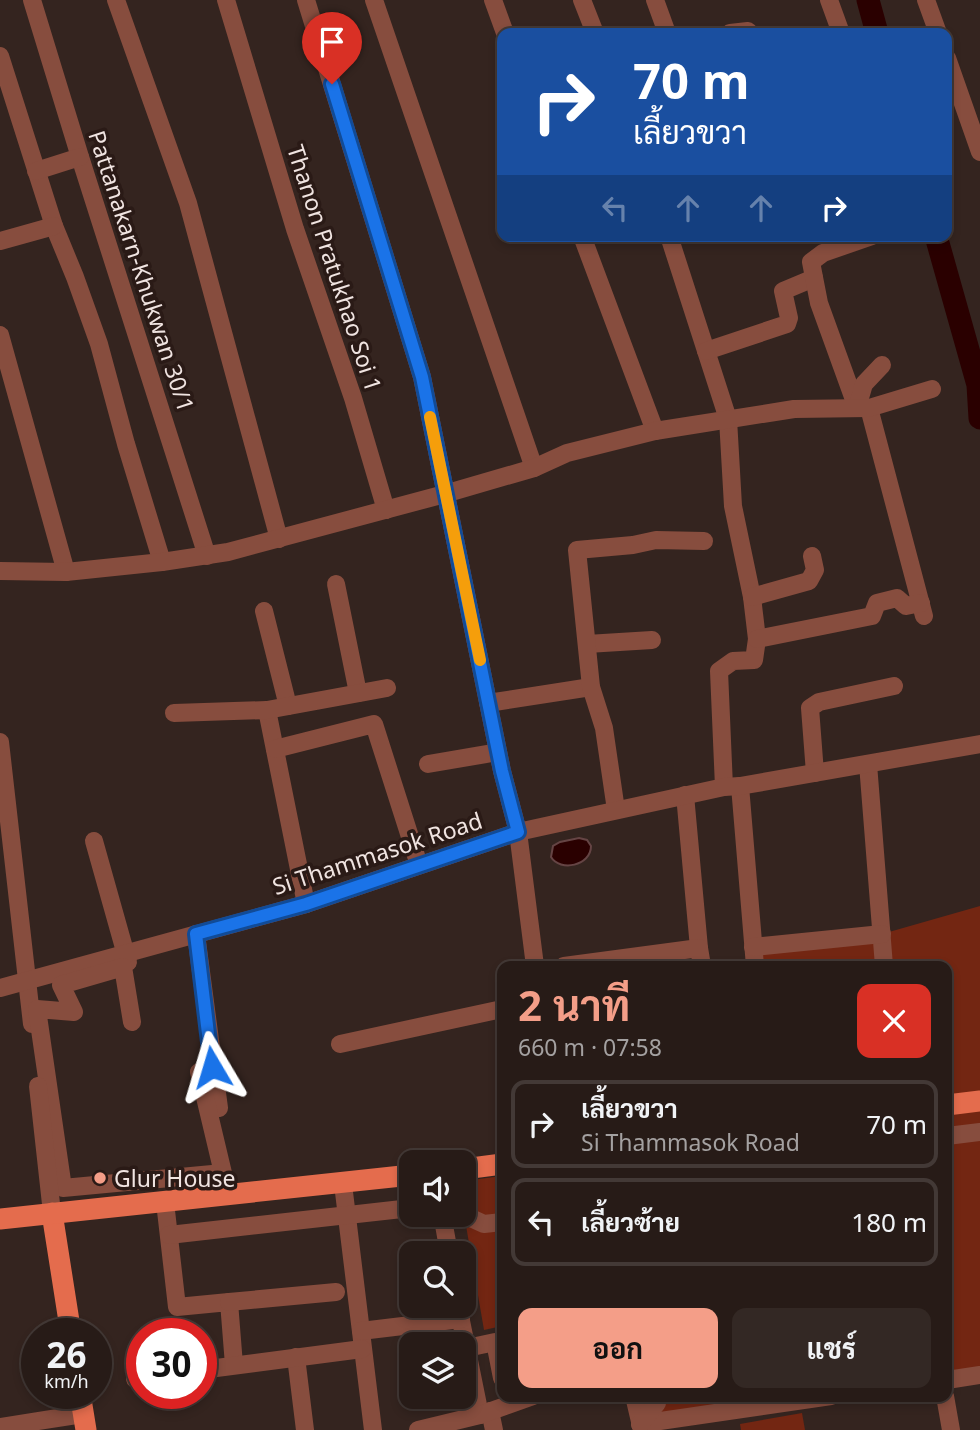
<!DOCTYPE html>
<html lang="th">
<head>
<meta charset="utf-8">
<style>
	:root { --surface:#271b17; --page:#332824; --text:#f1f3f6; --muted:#a4a1a1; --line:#433936; --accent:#f49e88 }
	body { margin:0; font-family:"Noto Sans",Sarabun,sans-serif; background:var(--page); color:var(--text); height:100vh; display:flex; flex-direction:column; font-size:26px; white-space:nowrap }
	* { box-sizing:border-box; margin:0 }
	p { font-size:23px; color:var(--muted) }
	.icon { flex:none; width:38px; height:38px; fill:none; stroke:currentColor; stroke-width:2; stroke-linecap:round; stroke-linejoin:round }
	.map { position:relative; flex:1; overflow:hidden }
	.panel { position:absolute; left:497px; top:961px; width:455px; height:441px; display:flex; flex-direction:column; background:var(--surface); border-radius:14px; box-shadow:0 4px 10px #0003,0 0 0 2px var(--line) }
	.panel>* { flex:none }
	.hud { position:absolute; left:497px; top:28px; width:455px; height:214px; border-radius:14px; box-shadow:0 4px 10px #0003,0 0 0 2px var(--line); background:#1a4fa0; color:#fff; overflow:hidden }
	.tools { position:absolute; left:399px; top:1150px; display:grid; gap:14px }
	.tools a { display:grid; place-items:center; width:77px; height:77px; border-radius:14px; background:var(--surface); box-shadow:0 4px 10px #0003,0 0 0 2px var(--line); font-size:35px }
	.speed { position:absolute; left:21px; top:1318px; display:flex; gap:14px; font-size:35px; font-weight:700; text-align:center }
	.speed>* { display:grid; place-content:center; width:91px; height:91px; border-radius:50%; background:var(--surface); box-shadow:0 4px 10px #0003,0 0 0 2px var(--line); line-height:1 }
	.speed small { font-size:18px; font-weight:400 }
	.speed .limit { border:10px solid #d22; background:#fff; color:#111 }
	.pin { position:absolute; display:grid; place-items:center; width:60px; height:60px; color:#fff; margin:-72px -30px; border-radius:50% 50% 50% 0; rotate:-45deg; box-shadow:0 0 7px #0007 }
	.pin .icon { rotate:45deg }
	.me { position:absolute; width:77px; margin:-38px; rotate:353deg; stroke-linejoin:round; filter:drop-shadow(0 0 5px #0008) }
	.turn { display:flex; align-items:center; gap:24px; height:147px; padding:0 21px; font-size:32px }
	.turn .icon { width:91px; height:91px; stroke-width:2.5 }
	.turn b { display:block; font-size:49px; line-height:60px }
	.lanes { display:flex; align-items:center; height:66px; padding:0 21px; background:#0003; justify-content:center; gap:35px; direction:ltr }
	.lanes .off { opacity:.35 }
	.round { display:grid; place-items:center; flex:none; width:74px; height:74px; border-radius:14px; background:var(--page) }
	.summary { display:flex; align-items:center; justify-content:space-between; height:119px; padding:0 21px }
	h1 { font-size:42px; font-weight:700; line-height:52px; color:var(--accent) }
	.primary-button { display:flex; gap:14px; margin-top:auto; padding:14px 21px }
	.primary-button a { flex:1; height:80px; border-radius:14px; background:var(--accent); color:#111; font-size:28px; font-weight:700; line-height:80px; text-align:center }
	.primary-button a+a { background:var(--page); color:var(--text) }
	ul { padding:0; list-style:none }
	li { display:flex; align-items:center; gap:21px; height:88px; margin:0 14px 10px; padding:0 7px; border:4px solid var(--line); border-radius:14px }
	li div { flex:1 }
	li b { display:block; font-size:26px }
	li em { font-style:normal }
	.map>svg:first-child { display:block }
	.green { fill:#732612 }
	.water { fill:#2a0000; stroke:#654444; stroke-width:2 }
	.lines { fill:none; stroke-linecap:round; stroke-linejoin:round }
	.river { stroke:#2a0000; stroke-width:23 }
	.minor { stroke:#874d3e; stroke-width:18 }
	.major { stroke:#e46c4d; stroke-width:21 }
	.route-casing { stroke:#114b97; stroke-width:18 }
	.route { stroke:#1a73e8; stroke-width:12 }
	.slow { stroke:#f59e0b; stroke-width:12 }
	.poi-dot { fill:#f49e88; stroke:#2a1a16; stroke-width:2.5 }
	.labels { text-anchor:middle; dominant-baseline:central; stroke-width:7; stroke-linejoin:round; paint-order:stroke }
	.street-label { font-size:23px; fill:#f0e4e1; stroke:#2a1a16 }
	.poi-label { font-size:23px; fill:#f0e4e1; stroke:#2a1a16; text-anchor:start }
</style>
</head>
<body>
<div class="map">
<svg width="980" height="1430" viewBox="0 0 980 1430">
	<rect width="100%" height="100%" fill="#34241f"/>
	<g class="green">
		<path d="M 980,906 L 980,1374 L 947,1379 L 947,966 L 755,966 L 753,948 L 882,934 Z"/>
		<path d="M 502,1176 L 502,1326 L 484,1330 L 464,1214 L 464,1181 Z"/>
		<path d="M 634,1396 L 826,1397 L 640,1424 Z"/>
		<path d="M 802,1413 L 805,1430 L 741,1430 L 740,1424 Z"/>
	</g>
	<path class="water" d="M 579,838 L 587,840 L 591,846 C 591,866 560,872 551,857 L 553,846 L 560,842 Z"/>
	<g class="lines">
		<g class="river">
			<path d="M 868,0 L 877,33"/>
			<path d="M 936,236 L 978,385 L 980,418"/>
		</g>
		<g class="minor">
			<path d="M 32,0 L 80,157 L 207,556"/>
			<path d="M 116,0 L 188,203 L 279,539"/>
			<path d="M 226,0 L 295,229 L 353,398 L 386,510"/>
			<path d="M 306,0 L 422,377 L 502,771 L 518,832 L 535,966"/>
			<path d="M 374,0 L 534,468"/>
			<path d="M 493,0 L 505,33"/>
			<path d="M 582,0 L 595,33"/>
			<path d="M 655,0 L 667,33"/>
			<path d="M 829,0 L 841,33"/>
			<path d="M 926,0 L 938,33"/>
			<path d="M 730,33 L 748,31 L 750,33"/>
			<path d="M 0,56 L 54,226 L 75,277 L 99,344 L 126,444 L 162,562"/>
			<path d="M 947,58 L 980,152"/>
			<path d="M 36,171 L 80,157"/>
			<path d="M 582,236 L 655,431"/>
			<path d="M 669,236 L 728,419 L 733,506 L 752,597 L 757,639 L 754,660 L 733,661 L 719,671 L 724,787"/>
			<path d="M 0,241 L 54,226"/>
			<path d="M 0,335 L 66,572"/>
			<path d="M 706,351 L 787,324 L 789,318 L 783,291 L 814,278"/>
			<path d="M 857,408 L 819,303 L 811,262 L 823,253 L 872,236"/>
			<path d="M 857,408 L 864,384 L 882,365"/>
			<path d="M 869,408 L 924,616"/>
			<path d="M 0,571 L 66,572 L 162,562 L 228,552 L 441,495 L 534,468 L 567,453 L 655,431 L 794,409 L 869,408 L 932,389"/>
			<path d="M 336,584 L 358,693"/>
			<path d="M 752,597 L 809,581 L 815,570 L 812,556"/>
			<path d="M 264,611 L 288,706"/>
			<path d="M 757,639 L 872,616 L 877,603 L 897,598 L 906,606 L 921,603"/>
			<path d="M 587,644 L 652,640"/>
			<path d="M 488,703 L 591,687"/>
			<path d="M 267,710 L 306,904"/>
			<path d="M 174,713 L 267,710 L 387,688"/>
			<path d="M 0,742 L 32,1024"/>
			<path d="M 275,749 L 374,724 L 419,865"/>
			<path d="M 428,764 L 498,752"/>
			<path d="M 868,764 L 884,966"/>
			<path d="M 815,773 L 810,708 L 819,702 L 894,686"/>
			<path d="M 740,786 L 755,966"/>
			<path d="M 685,795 L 699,948"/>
			<path d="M 616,810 L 604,728 L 591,687 L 577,550 L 633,545 L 656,540 L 704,541"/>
			<path d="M 94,841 L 128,962"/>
			<path d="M 196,934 L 219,1108"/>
			<path d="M 753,947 L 882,934"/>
			<path d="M 564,966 L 699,948 L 702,966"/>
			<path d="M 0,988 L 306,904 L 518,832 L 724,787 L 740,786 L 980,744"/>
			<path d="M 132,1022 L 123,967 L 61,985 L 74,1012 L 37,1009 L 63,1188 L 223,1173 L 199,1072"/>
			<path d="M 340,1044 L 502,1009"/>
			<path d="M 38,1086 L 52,1213"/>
			<path d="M 947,1136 L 980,1132"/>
			<path d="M 343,1184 L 373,1430"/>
			<path d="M 165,1202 L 177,1307 L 229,1302 L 234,1365"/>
			<path d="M 442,1214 L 449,1253"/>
			<path d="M 462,1214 L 484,1224 L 502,1222"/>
			<path d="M 169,1235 L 411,1208"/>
			<path d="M 229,1302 L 336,1292"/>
			<path d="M 458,1306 L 480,1415"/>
			<path d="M 361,1331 L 461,1319"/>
			<path d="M 467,1348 L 495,1342 L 502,1378"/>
			<path d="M 296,1357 L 305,1430"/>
			<path d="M 201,1370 L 362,1349"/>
			<path d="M 135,1379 L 142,1378"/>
			<path d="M 947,1380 L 980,1375"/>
			<path d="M 634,1396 L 642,1430"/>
			<path d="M 945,1396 L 951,1430"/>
			<path d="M 490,1411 L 494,1430"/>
			<path d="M 640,1424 L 831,1396"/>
			<path d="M 640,1424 L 657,1403 L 656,1396"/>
			<path d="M 0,1427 L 83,1414"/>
			<path d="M 418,1430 L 480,1415 L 533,1396"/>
		</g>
		<g class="major">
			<path d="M 947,1105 L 980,1101"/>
			<path d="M 464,1169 L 502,1164"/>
			<path d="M 52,1213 L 71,1334"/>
			<path d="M 0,1219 L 411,1175"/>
			<path d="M 80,1393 L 86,1430"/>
		</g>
	</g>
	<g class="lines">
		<defs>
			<path id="route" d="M 212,1067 L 196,934 L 306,904 L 518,832 L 502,771 L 422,377 L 332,84"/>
		</defs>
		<use href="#route" class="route-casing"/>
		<use href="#route" class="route"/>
		<path class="slow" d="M 430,417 L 480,660"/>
	</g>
	<circle class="poi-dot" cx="100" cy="1178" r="7"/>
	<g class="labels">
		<g class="street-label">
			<text transform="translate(335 268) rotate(72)">Thanon Pratukhao Soi 1</text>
			<text transform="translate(142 271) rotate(72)">Pattanakarn-Khukwan 30/1</text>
			<text transform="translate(377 853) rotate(-18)">Si Thammasok Road</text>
		</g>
		<g class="poi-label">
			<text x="114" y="1178">Glur House</text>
		</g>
	</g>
</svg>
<div class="tools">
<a><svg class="icon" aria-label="sound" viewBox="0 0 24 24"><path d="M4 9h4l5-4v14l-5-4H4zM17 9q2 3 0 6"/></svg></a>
<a><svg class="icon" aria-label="search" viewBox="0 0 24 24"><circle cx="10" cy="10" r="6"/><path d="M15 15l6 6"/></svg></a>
<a><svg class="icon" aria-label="layers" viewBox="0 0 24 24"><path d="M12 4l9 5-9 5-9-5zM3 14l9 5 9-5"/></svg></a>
</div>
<div class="speed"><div>26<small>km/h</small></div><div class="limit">30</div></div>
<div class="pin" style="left:332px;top:84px;background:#d93025"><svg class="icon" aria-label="arrive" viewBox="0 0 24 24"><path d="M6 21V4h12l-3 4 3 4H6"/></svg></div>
<svg class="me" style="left:212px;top:1067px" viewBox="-20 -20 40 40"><path d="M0-17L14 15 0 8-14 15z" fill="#1a73e8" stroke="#fff" stroke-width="4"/></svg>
<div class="hud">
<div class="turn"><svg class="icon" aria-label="right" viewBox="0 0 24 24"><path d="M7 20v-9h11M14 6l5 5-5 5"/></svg><div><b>70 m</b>เลี้ยวขวา</div></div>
<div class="lanes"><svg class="icon off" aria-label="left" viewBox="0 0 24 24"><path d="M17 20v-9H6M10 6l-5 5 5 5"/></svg><svg class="icon off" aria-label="ahead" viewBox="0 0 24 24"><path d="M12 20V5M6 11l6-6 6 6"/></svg><svg class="icon off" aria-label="ahead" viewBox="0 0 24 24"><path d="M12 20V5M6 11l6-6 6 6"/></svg><svg class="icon" aria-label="right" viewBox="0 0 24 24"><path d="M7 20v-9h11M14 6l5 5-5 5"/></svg></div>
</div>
<section class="panel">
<div class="summary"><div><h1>2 นาที</h1><p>660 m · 07:58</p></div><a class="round" style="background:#d93025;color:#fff"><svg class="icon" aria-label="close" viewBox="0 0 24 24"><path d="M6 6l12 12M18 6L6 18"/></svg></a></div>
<ul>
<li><svg class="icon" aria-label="right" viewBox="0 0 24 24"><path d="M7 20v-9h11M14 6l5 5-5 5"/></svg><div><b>เลี้ยวขวา</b><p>Si Thammasok Road</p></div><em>70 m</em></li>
<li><svg class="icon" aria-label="left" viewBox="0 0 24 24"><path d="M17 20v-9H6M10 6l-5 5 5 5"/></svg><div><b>เลี้ยวซ้าย</b></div><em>180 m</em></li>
</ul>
<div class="primary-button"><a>ออก</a><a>แชร์</a></div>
</section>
</div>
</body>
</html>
